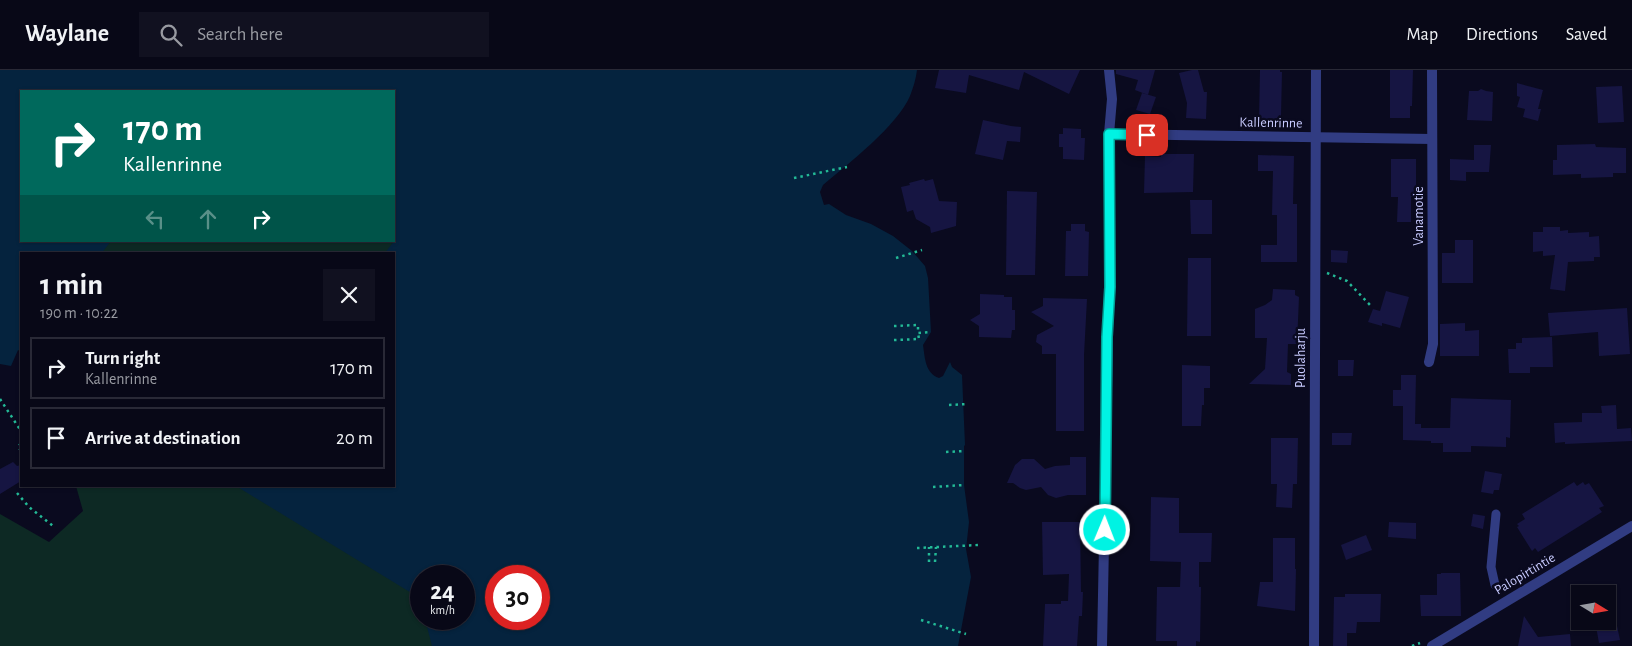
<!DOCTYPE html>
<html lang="en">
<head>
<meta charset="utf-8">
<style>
	:root { --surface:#080817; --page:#111120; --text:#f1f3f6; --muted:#989aa1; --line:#292936 }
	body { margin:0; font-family:"Alegreya Sans",sans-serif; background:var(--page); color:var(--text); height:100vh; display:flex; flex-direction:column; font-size:19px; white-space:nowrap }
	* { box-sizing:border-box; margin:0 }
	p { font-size:16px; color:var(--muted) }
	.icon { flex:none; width:28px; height:28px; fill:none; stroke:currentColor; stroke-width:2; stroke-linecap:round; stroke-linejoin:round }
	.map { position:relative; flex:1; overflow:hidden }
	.drawer { position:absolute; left:20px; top:182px; width:375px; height:235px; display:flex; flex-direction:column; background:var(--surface); border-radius:0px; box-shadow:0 1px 4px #0004,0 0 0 1px var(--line) }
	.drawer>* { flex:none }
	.hud { position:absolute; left:20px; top:20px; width:375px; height:152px; border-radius:0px; box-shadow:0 1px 4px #0004,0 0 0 1px var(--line); background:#00695c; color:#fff; overflow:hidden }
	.needle { width:32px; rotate:101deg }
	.buttons { position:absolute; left:1571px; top:515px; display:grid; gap:10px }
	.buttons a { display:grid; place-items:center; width:45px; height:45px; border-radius:0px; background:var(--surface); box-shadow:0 1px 4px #0004,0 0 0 1px var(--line); font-size:25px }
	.speed { position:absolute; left:410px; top:495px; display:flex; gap:10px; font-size:25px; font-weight:700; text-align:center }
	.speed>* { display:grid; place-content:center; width:65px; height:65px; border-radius:50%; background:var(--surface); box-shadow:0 1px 4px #0004,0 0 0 1px var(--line); line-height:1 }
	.speed small { font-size:12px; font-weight:400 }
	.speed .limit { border:8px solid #d22; background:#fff; color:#111 }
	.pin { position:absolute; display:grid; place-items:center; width:42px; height:42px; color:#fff; margin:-21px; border-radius:10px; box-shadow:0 2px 8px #0006 }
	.me { position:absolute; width:55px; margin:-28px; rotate:1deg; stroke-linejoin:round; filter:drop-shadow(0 0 4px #0008) }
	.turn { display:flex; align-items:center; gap:18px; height:105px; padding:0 20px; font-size:22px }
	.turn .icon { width:65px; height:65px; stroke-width:2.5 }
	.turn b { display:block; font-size:35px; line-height:42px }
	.lanes { display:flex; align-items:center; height:48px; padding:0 20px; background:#0003; justify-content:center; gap:25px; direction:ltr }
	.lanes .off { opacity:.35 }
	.round { display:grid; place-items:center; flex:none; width:52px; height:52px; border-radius:0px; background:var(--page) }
	.head { display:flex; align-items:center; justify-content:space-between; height:85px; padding:0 20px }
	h1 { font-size:30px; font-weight:700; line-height:38px }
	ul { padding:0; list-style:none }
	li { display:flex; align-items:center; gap:15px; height:62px; margin:0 10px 8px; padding:0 10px; border:2px solid var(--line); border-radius:0px }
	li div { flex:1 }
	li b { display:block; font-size:19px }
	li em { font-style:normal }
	header { display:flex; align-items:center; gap:30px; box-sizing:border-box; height:70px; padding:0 25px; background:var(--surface); border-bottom:1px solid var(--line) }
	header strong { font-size:24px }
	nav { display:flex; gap:28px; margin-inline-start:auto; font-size:18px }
	.search { width:350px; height:45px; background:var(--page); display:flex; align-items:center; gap:12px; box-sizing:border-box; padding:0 18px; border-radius:0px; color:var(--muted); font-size:19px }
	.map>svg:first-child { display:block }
	.green { fill:#0d2924; fill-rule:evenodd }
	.water { fill:#05233e; fill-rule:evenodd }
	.building { fill:#161542 }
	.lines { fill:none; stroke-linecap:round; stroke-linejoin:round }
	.path { stroke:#23b996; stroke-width:2.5; stroke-dasharray:2.5 4; stroke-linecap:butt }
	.lane { stroke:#313c82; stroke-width:9 }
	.street { stroke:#313c82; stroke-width:10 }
	.route-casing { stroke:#009e94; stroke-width:12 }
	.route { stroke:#00f3e3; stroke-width:9 }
	.labels { text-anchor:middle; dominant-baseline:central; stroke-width:5; stroke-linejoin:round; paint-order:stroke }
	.street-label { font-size:14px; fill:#c8cbff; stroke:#0a0a1f }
</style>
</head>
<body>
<header>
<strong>Waylane</strong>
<div class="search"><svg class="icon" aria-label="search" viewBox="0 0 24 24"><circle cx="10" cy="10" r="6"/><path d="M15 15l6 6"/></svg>Search here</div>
<nav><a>Map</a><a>Directions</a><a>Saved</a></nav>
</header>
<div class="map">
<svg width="1632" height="576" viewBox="0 0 1632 576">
	<rect width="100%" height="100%" fill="#0a0a1f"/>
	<g class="green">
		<path d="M 394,101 L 411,113 L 394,184 L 21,184 L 21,286 L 18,279 L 21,171 L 394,171 Z"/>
		<path d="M 76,416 L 348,416 L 466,487 L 496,549 L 502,576 L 0,576 L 0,444 L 49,472 L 83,441 ZM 421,506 L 464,506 L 464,549 L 421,549 Z"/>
	</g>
	<path class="water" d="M 0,0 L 917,0 C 916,9 913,18 910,26 C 898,55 847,95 823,115 L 820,122 L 824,135 L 829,134 L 846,145 L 871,154 L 893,166 L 912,181 L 925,196 L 928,208 L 931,262 L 923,275 C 925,288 925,303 939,308 L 943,306 L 950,292 L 952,297 L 962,305 L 965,375 L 964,376 L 964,415 L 969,452 L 966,479 L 971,507 L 958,576 L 432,576 L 425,549 L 464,549 L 464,506 L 421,506 L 421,537 L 418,527 L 236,416 L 394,416 L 394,184 L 384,184 L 395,170 L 394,21 L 21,21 L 21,171 L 111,171 L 101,184 L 21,184 L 21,280 L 18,280 L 11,296 L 0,294 ZM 496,506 L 539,506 L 539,549 L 496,549 Z"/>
	<g class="building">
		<path d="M 939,0 L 1080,0 L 1069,24 L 1024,2 L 1019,20 L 969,5 L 966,23 L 935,18 Z"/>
		<path d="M 1116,0 L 1155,0 L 1148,25 L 1135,20 L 1138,10 L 1116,4 Z"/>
		<path d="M 1192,0 L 1198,0 L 1204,22 L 1207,22 L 1206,49 L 1186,48 L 1187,33 L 1179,3 Z"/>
		<path d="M 1260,0 L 1280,0 L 1280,2 L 1282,2 L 1281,46 L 1279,45 L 1278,50 L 1259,50 Z"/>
		<path d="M 1390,0 L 1413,0 L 1412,36 L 1410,36 L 1410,48 L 1390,48 Z"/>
		<path d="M 1517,13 L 1543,20 L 1538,39 L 1541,39 L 1538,51 L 1523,47 L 1525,39 L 1517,37 L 1520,27 L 1517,26 Z"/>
		<path d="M 1622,16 L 1624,52 L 1598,53 L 1596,17 Z"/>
		<path d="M 1481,19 L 1486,21 L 1493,22 L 1492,51 L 1467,50 L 1469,21 L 1478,21 Z"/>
		<path d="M 1142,23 L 1156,27 L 1150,44 L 1136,40 Z"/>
		<path d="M 983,50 L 1011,56 L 1021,57 L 1020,72 L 1007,71 L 1003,90 L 975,84 Z"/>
		<path d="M 1063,58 L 1081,59 L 1081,68 L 1085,68 L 1084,90 L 1063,89 L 1063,77 L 1059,77 L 1059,64 L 1063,64 Z"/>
		<path d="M 1595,74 L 1596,77 L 1626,78 L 1626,103 L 1613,103 L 1613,107 L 1581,108 L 1581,104 L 1553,105 L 1553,90 L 1557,90 L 1557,75 Z"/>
		<path d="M 1474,75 L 1491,75 L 1489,102 L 1466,102 L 1466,111 L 1450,110 L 1450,89 L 1474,90 Z"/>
		<path d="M 1161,84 L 1194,84 L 1193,122 L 1144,123 L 1145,86 L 1161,87 Z"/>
		<path d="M 1258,85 L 1294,86 L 1293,134 L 1297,134 L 1297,192 L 1261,192 L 1261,175 L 1277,175 L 1277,145 L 1272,145 L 1273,101 L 1258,101 Z"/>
		<path d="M 1391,89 L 1416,89 L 1416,127 L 1411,127 L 1411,152 L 1397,152 L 1398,127 L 1391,127 Z"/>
		<path d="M 924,109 L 925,111 L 933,109 L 939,131 L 957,132 L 956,156 L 931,163 L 930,157 L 916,149 L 913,140 L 907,142 L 901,117 L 910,115 L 909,113 Z"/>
		<path d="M 1007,121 L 1037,122 L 1035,205 L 1006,205 Z"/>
		<path d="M 1190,130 L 1212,130 L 1212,164 L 1191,164 Z"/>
		<path d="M 1071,154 L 1085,154 L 1085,161 L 1089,162 L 1088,206 L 1065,206 L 1066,161 L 1071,161 Z"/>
		<path d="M 1543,157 L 1560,157 L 1560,161 L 1568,160 L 1568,163 L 1589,162 L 1589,167 L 1599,166 L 1600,187 L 1594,187 L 1594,191 L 1568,192 L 1565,221 L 1550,219 L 1555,185 L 1543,186 L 1543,181 L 1533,182 L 1533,162 L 1543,162 Z"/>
		<path d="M 1455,170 L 1473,170 L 1473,213 L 1442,213 L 1442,183 L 1455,183 Z"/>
		<path d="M 1331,180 L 1348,181 L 1347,193 L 1331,192 Z"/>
		<path d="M 1188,188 L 1211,188 L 1211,266 L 1187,266 Z"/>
		<path d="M 1273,219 L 1295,220 L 1295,225 L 1299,227 L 1297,274 L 1288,274 L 1287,302 L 1291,304 L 1291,315 L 1249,314 L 1265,299 L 1267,268 L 1255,268 L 1255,239 L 1265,235 L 1272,230 Z"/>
		<path d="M 1386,221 L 1409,227 L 1400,258 L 1382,253 L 1382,256 L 1368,252 L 1373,239 L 1380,241 Z"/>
		<path d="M 980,224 L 1004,225 L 1004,227 L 1012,227 L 1012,240 L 1015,240 L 1015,260 L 1012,260 L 1011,268 L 979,267 L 979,256 L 970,250 L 980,244 Z"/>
		<path d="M 1043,228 L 1087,229 L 1084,285 L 1084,361 L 1056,361 L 1056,284 L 1042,284 L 1042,276 L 1036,272 L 1037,265 L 1054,256 L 1031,242 L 1043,236 Z"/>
		<path d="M 1627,238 L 1630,284 L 1599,286 L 1598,262 L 1550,266 L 1548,243 Z"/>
		<path d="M 1465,253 L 1465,261 L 1479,260 L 1479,286 L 1440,286 L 1440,254 Z"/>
		<path d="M 1552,267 L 1553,297 L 1530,297 L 1530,303 L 1509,303 L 1508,279 L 1516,279 L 1516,273 L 1522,273 L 1522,268 Z"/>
		<path d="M 1338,290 L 1354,290 L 1353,306 L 1338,306 Z"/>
		<path d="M 1182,295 L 1210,296 L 1210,318 L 1204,318 L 1204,335 L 1202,335 L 1201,356 L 1182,356 Z"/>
		<path d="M 1401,305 L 1416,305 L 1415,354 L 1421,354 L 1421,358 L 1450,358 L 1451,328 L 1511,330 L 1510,368 L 1506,367 L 1506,377 L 1471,376 L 1471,382 L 1443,382 L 1443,373 L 1431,373 L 1431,371 L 1403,370 L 1403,336 L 1393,336 L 1393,320 L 1401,320 Z"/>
		<path d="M 1616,335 L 1617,359 L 1631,358 L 1632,371 L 1565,374 L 1565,372 L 1555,373 L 1554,353 L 1582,352 L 1582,343 L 1602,343 L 1601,336 Z"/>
		<path d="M 1332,363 L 1352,363 L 1351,375 L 1332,375 Z"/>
		<path d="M 1271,368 L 1298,368 L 1297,414 L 1293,414 L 1292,438 L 1276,437 L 1277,414 L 1271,414 Z"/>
		<path d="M 1070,387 L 1086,387 L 1086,425 L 1068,425 L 1056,428 L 1048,425 L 1041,417 L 1026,420 L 1020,418 L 1013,413 L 1007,413 L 1015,395 L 1022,389 L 1034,389 L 1045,399 L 1055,396 L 1070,395 Z"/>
		<path d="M 13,392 L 17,396 L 21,395 L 21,411 L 0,424 L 0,399 Z"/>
		<path d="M 1485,401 L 1502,404 L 1499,420 L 1494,420 L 1493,424 L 1481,422 Z"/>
		<path d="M 1574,412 L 1577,416 L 1583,412 L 1585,415 L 1589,413 L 1604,436 L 1599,438 L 1602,442 L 1538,482 L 1535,478 L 1532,481 L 1517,457 L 1519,456 L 1517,454 L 1525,449 L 1522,444 Z"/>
		<path d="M 1151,427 L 1179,428 L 1179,463 L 1212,463 L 1211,492 L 1199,492 L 1199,517 L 1201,517 L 1200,572 L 1196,571 L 1196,576 L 1177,576 L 1177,571 L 1156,571 L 1157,517 L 1180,517 L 1181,492 L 1150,491 Z"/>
		<path d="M 1473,444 L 1485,446 L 1483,459 L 1471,456 Z"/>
		<path d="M 1042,452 L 1080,452 L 1081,522 L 1083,522 L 1082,546 L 1079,546 L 1077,576 L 1043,576 L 1045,534 L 1061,534 L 1061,531 L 1068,531 L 1069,504 L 1043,505 Z"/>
		<path d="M 1389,452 L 1416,453 L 1416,469 L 1388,467 Z"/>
		<path d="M 1366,465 L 1372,480 L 1346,490 L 1341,475 Z"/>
		<path d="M 1273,468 L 1295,468 L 1295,499 L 1296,499 L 1295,541 L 1257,536 L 1260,512 L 1273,512 Z"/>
		<path d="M 1441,503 L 1460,503 L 1461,546 L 1421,546 L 1420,525 L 1437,525 L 1437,504 L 1441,504 Z"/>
		<path d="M 1345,524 L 1381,524 L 1380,552 L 1357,552 L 1356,563 L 1347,563 L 1347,576 L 1333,576 L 1334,527 L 1345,527 Z"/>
		<path d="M 1524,546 L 1538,567 L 1570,564 L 1571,576 L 1518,576 Z"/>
		<path d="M 1595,551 L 1616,551 L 1620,570 L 1599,573 Z"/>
	</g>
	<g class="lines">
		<g class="path">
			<path d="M 794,108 L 847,97"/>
			<path d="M 896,188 L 922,180"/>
			<path d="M 1327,203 L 1347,211 L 1371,236"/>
			<path d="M 894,256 L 918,255 L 918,263 L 931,262"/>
			<path d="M 894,270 L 919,269 L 918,263"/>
			<path d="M 0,329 L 21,361"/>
			<path d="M 949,335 L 967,334"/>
			<path d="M 21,374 L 18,376 L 21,381"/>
			<path d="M 946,382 L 964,381"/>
			<path d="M 933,417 L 964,415"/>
			<path d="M 17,423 L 29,437 L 53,456"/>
			<path d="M 917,478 L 978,475"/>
			<path d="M 929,492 L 929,477"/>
			<path d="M 935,492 L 936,477"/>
			<path d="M 921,550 L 966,564"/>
			<path d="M 1412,576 L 1420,573"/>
		</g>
		<path class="lane" d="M 1495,515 L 1491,497 L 1496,444"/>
		<g class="street">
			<path d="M 1109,64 L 1432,69"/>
			<path d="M 1429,292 L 1433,274 L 1432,0"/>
			<path d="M 1102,576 L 1109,217 L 1109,64 L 1112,29 L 1109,0"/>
			<path d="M 1314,576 L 1316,0"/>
			<path d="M 1432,576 L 1632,456"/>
		</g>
	</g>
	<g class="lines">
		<defs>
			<path id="route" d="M 1105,460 L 1107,267 L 1110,217 L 1109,64 L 1147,65"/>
		</defs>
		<use href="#route" class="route-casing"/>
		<use href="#route" class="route"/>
	</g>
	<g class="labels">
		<g class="street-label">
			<text transform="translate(1271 53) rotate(1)">Kallenrinne</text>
			<text transform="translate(1419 146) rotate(-90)">Vanamotie</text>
			<text transform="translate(1301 288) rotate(-90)">Puolaharju</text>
			<text transform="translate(1525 504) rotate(-31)">Palopirtintie</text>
		</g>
	</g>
</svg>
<div class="buttons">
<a><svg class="needle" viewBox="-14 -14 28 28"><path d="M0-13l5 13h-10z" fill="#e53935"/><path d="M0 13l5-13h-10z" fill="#989aa1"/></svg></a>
</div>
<div class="speed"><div>24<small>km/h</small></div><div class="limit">30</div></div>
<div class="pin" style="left:1147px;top:65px;background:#d93025"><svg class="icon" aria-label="arrive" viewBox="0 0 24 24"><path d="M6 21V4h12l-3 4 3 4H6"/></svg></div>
<svg class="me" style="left:1105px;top:460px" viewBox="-20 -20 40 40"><circle r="17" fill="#00f3e3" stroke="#fff" stroke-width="3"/><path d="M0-11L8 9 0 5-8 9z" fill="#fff"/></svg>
<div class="hud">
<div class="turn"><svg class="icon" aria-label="right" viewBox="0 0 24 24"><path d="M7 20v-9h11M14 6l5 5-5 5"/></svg><div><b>170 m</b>Kallenrinne</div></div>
<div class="lanes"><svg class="icon off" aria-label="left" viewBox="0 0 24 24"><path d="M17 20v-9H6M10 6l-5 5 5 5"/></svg><svg class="icon off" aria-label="ahead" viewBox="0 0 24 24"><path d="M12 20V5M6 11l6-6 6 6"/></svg><svg class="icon" aria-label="right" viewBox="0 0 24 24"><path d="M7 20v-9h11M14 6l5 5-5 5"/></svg></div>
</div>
<section class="drawer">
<div class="head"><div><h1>1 min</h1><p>190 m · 10:22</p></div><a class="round"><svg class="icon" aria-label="close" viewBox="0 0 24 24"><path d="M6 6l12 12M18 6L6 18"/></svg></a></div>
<ul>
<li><svg class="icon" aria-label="right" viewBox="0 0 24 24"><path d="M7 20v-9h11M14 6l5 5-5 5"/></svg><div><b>Turn right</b><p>Kallenrinne</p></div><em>170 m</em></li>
<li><svg class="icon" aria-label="arrive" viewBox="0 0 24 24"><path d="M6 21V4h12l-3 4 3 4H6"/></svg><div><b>Arrive at destination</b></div><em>20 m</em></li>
</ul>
</section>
</div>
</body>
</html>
